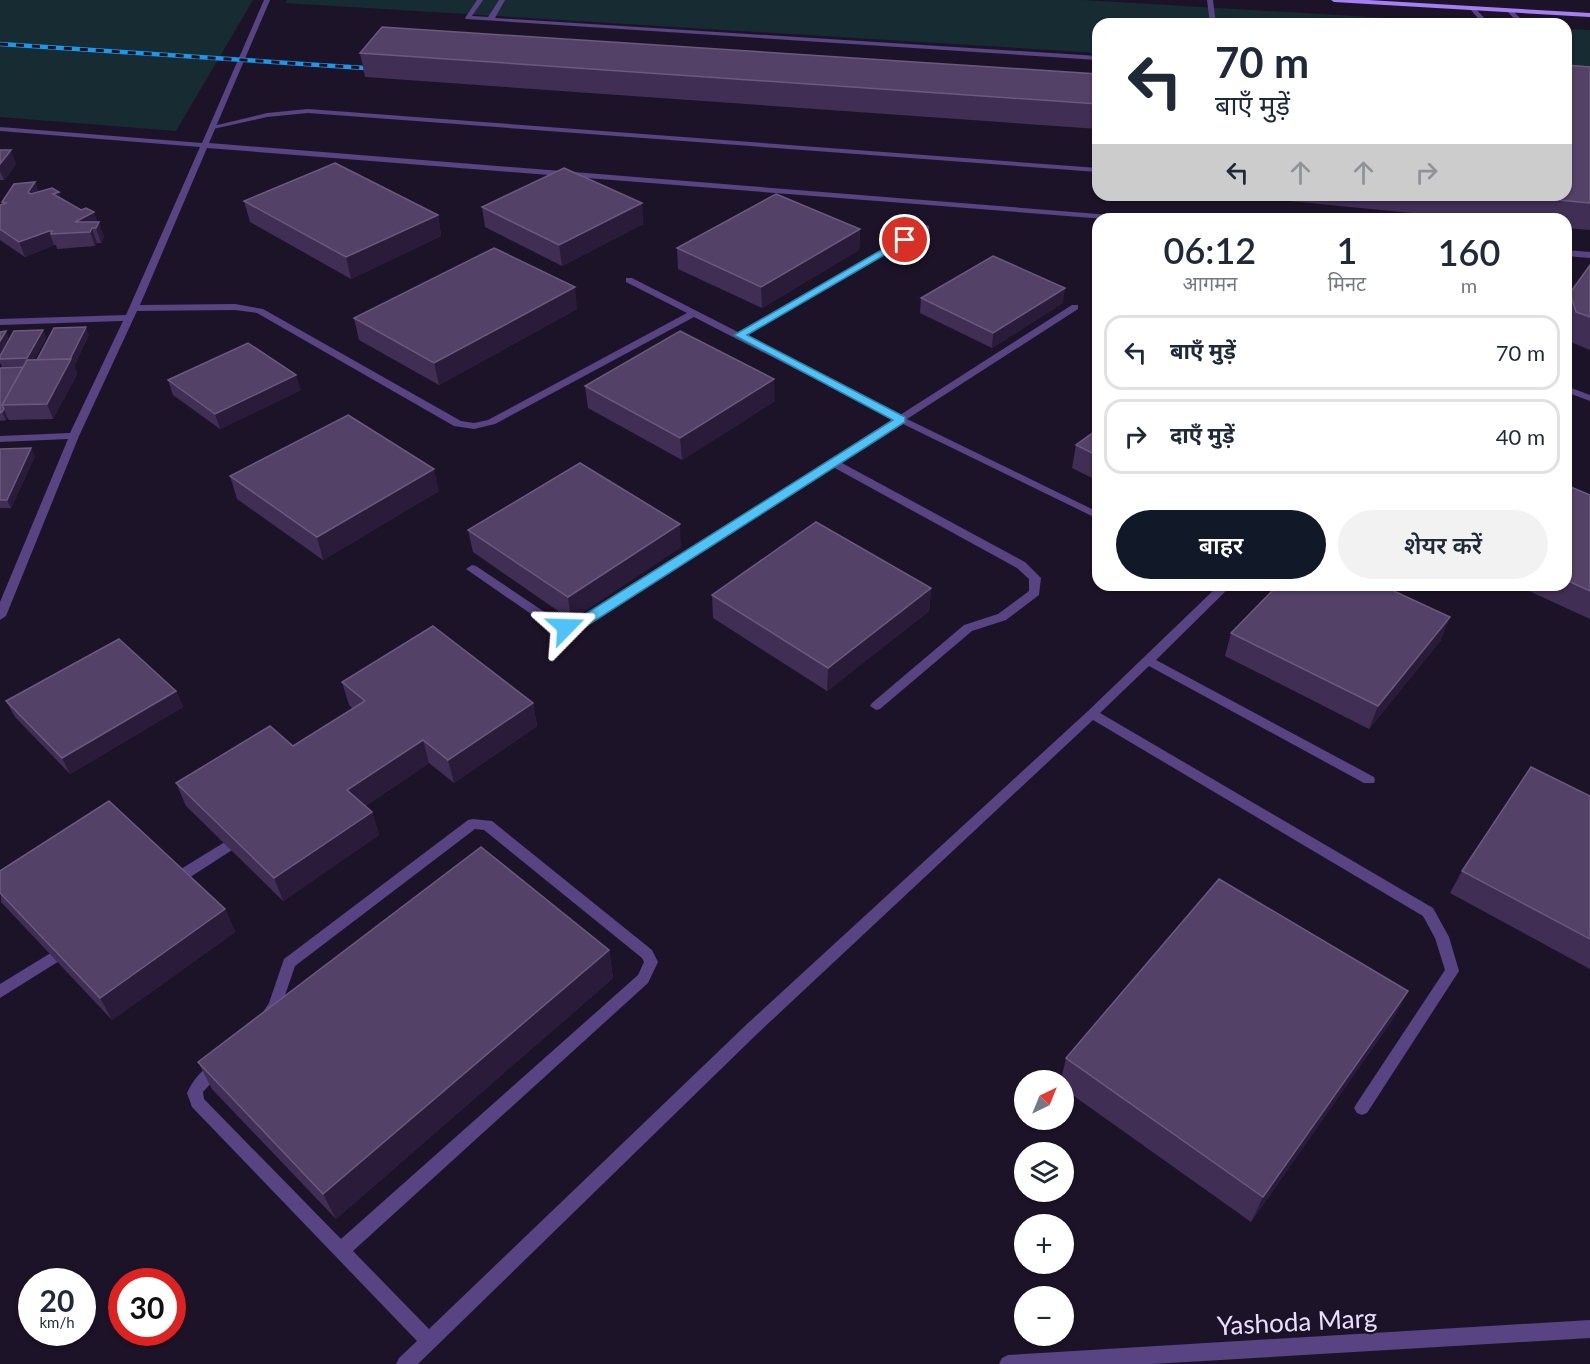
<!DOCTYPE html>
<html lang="hi">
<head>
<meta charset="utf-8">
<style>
	:root { --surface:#fff; --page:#f2f2f3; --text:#1f2937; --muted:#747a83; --line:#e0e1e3; --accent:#111827 }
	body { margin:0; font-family:Lato,"Noto Sans Devanagari",sans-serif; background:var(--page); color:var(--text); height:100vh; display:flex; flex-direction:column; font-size:22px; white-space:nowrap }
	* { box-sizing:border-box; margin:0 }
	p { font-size:20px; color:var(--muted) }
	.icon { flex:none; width:33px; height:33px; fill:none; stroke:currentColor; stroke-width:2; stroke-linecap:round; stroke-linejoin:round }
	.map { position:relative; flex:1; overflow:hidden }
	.sheet { position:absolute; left:1092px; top:213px; width:480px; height:378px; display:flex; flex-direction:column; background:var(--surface); border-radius:18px; box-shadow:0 2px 4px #0004 }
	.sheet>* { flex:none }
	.guide { position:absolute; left:1092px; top:18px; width:480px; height:183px; border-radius:18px; box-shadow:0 2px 4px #0004; background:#fff; color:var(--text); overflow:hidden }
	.needle { width:39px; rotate:43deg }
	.tools { position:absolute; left:1014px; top:1070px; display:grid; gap:12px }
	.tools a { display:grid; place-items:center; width:60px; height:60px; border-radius:50%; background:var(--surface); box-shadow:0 2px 4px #0004; font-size:30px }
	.speed { position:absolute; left:18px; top:1268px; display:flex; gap:12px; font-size:30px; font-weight:700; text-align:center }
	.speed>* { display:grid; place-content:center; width:78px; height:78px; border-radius:50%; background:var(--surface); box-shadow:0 2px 4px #0004; line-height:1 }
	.speed small { font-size:15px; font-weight:400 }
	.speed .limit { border:9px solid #d22; background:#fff; color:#111 }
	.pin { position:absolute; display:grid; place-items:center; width:51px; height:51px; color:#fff; margin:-26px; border:3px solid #fff; border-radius:50%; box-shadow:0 2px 6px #0007 }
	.me { position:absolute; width:66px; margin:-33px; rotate:68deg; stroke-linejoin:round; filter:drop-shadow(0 0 4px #0008) }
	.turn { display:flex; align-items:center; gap:21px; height:126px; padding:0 24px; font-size:27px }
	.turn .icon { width:78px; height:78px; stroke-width:2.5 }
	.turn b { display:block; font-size:42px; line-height:51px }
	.lanes { display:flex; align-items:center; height:57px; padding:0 24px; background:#0003; justify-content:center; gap:30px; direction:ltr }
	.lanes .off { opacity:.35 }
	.eta { display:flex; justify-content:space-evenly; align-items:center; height:102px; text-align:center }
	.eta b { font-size:36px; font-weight:600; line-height:42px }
	.primary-button { display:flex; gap:12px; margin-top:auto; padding:12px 24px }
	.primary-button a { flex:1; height:69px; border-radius:36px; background:var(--accent); color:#fff; font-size:24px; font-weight:600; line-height:69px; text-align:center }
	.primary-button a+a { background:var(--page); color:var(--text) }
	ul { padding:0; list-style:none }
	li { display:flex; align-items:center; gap:18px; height:75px; margin:0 12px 9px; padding:0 12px; border:3px solid var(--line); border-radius:18px }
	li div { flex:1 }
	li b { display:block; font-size:22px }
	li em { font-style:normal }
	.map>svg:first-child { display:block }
	.green { fill:#172b32 }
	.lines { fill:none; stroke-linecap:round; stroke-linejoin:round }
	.service { fill:#584383; fill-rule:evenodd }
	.minor { fill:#584383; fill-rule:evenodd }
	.tertiary { fill:#584383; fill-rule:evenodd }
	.secondary { fill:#a47ef2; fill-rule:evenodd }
	.rail-casing { stroke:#1d97e9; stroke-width:4.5 }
	.rail { stroke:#1d1328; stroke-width:3; stroke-dasharray:8; stroke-linecap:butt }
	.wall { fill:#412e55 }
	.shaded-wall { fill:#2b1b3b }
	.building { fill:#534167; stroke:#6b5a7e; stroke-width:1.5 }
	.route { fill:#4fc3f7; stroke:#337fa1; stroke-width:1.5 }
	.labels { text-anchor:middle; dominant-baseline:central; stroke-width:4.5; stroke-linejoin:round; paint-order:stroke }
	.near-street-label { font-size:26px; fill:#eadefc; stroke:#1d1328 }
</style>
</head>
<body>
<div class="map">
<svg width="1590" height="1364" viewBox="0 0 1590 1364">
	<rect width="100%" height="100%" fill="#1d1328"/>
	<g class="green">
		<path d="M 0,0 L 253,0 L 176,131 L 0,117 Z"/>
		<path d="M 287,0 L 1084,0 L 1489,24 L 1098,24 L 1098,53 L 285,3 Z"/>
		<path d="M 1566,29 L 1590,30 L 1590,88 L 1566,87 Z"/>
	</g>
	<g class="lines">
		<g class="service">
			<path d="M 477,0 L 483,0 L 472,16 L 488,17 L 499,0 L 505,0 L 495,18 L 1098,56 L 1098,60 L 466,19 L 465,18 Z"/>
			<path d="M 1207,0 L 1213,0 L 1216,24 L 1210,24 Z"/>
			<path d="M 1470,7 L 1474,7 L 1490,24 L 1483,24 L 1470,9 Z"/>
			<path d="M 1507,9 L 1511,9 L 1526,24 L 1519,24 L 1507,11 Z"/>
			<path d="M 308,109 L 1098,168 L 1098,172 L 308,113 L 267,117 L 213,129 L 209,127 L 267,113 Z"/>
			<path d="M 241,832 L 246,833 L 248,837 L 246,841 L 178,885 L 173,886 L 168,885 L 166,881 L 168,877 Z"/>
			<path d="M 67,943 L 72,945 L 74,949 L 72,953 L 0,998 L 0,984 Z"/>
		</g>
		<g class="minor">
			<path d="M 264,0 L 270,0 L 209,143 L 1136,217 L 1140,219 L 1105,219 L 207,148 L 140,305 L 235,304 L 263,309 L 461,421 L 474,423 L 488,420 L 687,313 L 626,282 L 626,278 L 632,278 L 738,332 L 926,225 L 929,226 L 929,230 L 745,336 L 900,415 L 1072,305 L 1078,305 L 1078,309 L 907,419 L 1098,512 L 1098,519 L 901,423 L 840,462 L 1025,562 L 1041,578 L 1039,595 L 1006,620 L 972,631 L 880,709 L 876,710 L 870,706 L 872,703 L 964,625 L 998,614 L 1029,591 L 1029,579 L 1017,568 L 833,467 L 580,628 L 566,631 L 550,627 L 466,569 L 472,565 L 476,566 L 558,621 L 566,623 L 577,621 L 893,419 L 694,317 L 495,424 L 474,429 L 454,426 L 257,313 L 235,310 L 137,311 L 79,436 L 6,616 L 0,620 L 0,602 L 68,439 L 0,442 L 0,436 L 70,433 L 123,321 L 0,325 L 0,319 L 126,315 L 200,147 L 0,131 L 0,127 L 202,143 Z"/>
			<path d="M 1566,250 L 1590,252 L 1590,258 L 1566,256 Z"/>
			<path d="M 1566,386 L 1590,395 L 1590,401 L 1566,392 Z"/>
			<path d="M 1219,585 L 1232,585 L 1156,660 L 1374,777 L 1375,780 L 1374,783 L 1364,783 L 1149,666 L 1100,713 L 1433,908 L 1449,937 L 1459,971 L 1367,1113 L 1362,1115 L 1357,1113 L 1354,1108 L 1357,1103 L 1445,970 L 1435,938 L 1423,916 L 1093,720 L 757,1034 L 418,1364 L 396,1364 L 399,1358 L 417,1341 L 192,1107 L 187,1093 C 192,1081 204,1066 217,1061 L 222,1063 L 225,1068 L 203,1092 L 204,1099 L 341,1239 L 638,975 L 644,962 L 642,958 L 484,830 L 475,829 L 295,966 L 280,1010 L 272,1021 L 267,1023 L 262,1021 L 260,1017 L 269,1003 L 284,959 L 468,820 L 473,819 L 492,821 L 652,950 L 658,962 L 648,983 L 353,1251 L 429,1329 L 747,1024 L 1088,711 Z"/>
		</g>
		<path class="tertiary" d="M 1590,1320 L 1590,1338 L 1152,1364 L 999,1364 L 1002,1358 L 1008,1355 Z"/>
		<path class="secondary" d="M 1331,0 L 1368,0 L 1590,13 L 1590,17 L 1334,2 Z"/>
		<defs>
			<path id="rail" d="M 0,44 L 380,69"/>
		</defs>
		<use href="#rail" class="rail-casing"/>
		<use href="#rail" class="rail"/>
	</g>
	<g class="wall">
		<path d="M 360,53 L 1098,74 L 1098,129 L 365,77 Z"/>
		<path d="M 1590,67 L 1590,230 L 1566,228 L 1566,219 L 1473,219 L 1279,200 L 1278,195 L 1566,195 Z"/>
		<path d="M 0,150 L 16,164 L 4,180 L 0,180 Z"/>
		<path d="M 35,182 L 38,192 L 59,192 L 61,198 L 97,222 L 104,237 L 101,243 L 97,243 L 95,246 L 57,249 L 56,245 L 54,245 L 25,257 L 0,240 L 0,205 L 3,204 L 2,202 Z"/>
		<path d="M 244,201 L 438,215 L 441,236 L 351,279 L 250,222 Z"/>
		<path d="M 642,203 L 643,224 L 562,266 L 485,227 L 482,207 Z"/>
		<path d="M 860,229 L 859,250 L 762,308 L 678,269 L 677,248 Z"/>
		<path d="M 1590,265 L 1590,350 L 1566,340 L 1566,303 L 1570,293 Z"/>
		<path d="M 921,298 L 1063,303 L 992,348 L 920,313 Z"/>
		<path d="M 577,309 L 439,385 L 359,340 L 354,318 Z"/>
		<path d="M 43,330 L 46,338 L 34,360 L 37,360 L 89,335 L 74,366 L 77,374 L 53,419 L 9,420 L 7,417 L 6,420 L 0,421 L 0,368 L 23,367 L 24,366 L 2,367 L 0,363 L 0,356 Z"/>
		<path d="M 168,380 L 301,390 L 220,429 L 173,395 Z"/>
		<path d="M 585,386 L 775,401 L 682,460 L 588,408 Z"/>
		<path d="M 1098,429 L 1098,481 L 1072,468 L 1076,445 Z"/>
		<path d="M 0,449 L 35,456 L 11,508 L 0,508 Z"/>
		<path d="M 230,476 L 439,491 L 323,560 L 237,499 Z"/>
		<path d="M 1566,485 L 1590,495 L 1590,619 L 1516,585 L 1566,585 Z"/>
		<path d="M 468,530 L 681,547 L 571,620 L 473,552 Z"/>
		<path d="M 931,588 L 929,611 L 827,691 L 713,618 L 712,595 Z"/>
		<path d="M 1231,633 L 1441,640 L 1369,729 L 1225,656 Z"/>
		<path d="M 342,682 L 533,703 L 537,726 L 454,783 L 429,763 L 365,806 L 372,812 L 379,835 L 283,901 L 186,806 L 176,783 L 293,746 L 353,709 L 349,705 Z"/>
		<path d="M 176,691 L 183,707 L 70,774 L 15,717 L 6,701 Z"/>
		<path d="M 1590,796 L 1590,969 L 1450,893 L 1462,871 Z"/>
		<path d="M 0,871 L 225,909 L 235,932 L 112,1020 L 1,902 Z"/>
		<path d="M 609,950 L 613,978 L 336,1219 L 212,1089 L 198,1062 Z"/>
		<path d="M 1408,991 L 1393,1019 L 1251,1222 L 1064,1089 L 1064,1080 L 1061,1080 L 1066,1058 Z"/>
	</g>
	<g class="shaded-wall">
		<path d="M 11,150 L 16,164 L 4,180 L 0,171 L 0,164 Z"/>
		<path d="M 35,182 L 40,196 L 34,207 L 28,192 Z"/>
		<path d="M 59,192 L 64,206 L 53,194 Z"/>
		<path d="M 642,203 L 643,224 L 562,266 L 559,245 Z"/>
		<path d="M 94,212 L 98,224 L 99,222 L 104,237 L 101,243 L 96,228 L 92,228 L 97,243 L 95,246 L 90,232 L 75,222 Z"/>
		<path d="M 438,215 L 441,236 L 351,279 L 346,257 Z"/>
		<path d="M 860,229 L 859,250 L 762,308 L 761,287 Z"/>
		<path d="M 49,231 L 54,245 L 25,257 L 19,242 Z"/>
		<path d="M 575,287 L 577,309 L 439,385 L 434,363 Z"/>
		<path d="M 1065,288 L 1063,303 L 992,348 L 993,333 Z"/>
		<path d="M 86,327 L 89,335 L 74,366 L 77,374 L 53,419 L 47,404 Z"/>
		<path d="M 43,330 L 46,338 L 31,366 L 27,358 Z"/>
		<path d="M 6,331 L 9,339 L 0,355 L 0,341 Z"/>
		<path d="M 296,375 L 301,390 L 220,429 L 215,414 Z"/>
		<path d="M 774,379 L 775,401 L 682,460 L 680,438 Z"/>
		<path d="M 4,409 L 7,417 L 6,420 L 2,412 Z"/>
		<path d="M 31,448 L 35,456 L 11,508 L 7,500 Z"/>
		<path d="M 434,469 L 439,491 L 323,560 L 317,537 Z"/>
		<path d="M 680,524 L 681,547 L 571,620 L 568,597 Z"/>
		<path d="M 931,588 L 929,611 L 827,691 L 828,668 Z"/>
		<path d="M 1450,617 L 1441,640 L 1369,729 L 1378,706 Z"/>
		<path d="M 176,691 L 183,707 L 70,774 L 62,758 Z"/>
		<path d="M 533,703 L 537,726 L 454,783 L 448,760 Z"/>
		<path d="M 423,740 L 429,763 L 354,813 L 347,790 Z"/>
		<path d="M 372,812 L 379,835 L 283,901 L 274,878 Z"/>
		<path d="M 225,909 L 235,932 L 112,1020 L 100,998 Z"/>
		<path d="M 609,950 L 613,978 L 336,1219 L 323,1194 Z"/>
		<path d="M 1408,991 L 1393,1019 L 1251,1222 L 1263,1197 Z"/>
	</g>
	<g class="building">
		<path d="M 382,27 L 1098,74 L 1098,104 L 360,53 Z"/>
		<path d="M 1566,65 L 1590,67 L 1590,203 L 1505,195 L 1566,195 Z"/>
		<path d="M 0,150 L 11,150 L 0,164 Z"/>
		<path d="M 335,163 L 438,215 L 346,257 L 244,201 Z"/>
		<path d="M 564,168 L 642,203 L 559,245 L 482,207 Z"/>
		<path d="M 35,182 L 28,192 L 31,194 L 52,188 L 59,192 L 53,194 L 81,210 L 86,208 L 94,212 L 75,222 L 99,222 L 96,228 L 92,228 L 90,232 L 51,234 L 52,231 L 49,231 L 19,242 L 0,229 L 0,205 L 6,203 L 2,202 L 14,184 Z"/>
		<path d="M 776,194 L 860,229 L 761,287 L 677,248 Z"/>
		<path d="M 494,248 L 575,287 L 434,363 L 354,318 Z"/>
		<path d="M 993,256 L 1065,288 L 993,333 L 921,298 Z"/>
		<path d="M 1590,265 L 1590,317 L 1576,312 L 1570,293 Z"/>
		<path d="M 86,327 L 70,359 L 37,360 L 54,328 Z"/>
		<path d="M 43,330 L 27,358 L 0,359 L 0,356 L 14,331 Z"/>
		<path d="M 6,331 L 0,341 L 0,332 Z"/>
		<path d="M 680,331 L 774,379 L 680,438 L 585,386 Z"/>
		<path d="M 248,343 L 296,375 L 215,414 L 168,380 Z"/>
		<path d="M 71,359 L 47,404 L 2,405 L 27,360 Z"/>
		<path d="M 23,367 L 2,405 L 4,409 L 2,412 L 0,413 L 0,368 Z"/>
		<path d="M 348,415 L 434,469 L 317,537 L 230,476 Z"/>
		<path d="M 1098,429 L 1098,456 L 1076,445 Z"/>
		<path d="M 31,448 L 7,500 L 0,500 L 0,449 Z"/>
		<path d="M 580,463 L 680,524 L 568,597 L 468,530 Z"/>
		<path d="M 1566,485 L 1590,495 L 1590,591 L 1566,580 Z"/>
		<path d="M 816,522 L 931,588 L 828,668 L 712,595 Z"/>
		<path d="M 1278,585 L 1381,585 L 1450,617 L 1378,706 L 1231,633 Z"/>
		<path d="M 433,626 L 533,703 L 448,760 L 423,740 L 347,790 L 372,812 L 274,878 L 176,783 L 270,726 L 293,746 L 365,701 L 342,682 Z"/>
		<path d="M 119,639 L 176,691 L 62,758 L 6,701 Z"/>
		<path d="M 1531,767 L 1590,796 L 1590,939 L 1462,871 Z"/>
		<path d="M 109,801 L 225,909 L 100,998 L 0,893 L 0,871 Z"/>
		<path d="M 481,847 L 609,950 L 323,1194 L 198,1062 Z"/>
		<path d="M 1219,879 L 1408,991 L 1263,1197 L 1066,1058 Z"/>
	</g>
	<path class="route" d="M 902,238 L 910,240 L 747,335 L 905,417 L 905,422 L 585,627 L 561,630 L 561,623 L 576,620 L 893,420 L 734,335 Z"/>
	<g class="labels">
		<g class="near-street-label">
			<text transform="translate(1297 1321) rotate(-3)">Yashoda Marg</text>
		</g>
	</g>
</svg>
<div class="tools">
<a><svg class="needle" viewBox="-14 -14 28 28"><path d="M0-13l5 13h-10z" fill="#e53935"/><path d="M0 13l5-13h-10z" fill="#747a83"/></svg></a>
<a><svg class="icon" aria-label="layers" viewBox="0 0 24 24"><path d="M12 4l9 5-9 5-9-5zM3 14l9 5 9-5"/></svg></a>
<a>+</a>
<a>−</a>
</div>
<div class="speed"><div>20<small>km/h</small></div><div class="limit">30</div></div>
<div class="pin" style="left:905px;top:240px;background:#d93025"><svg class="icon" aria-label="arrive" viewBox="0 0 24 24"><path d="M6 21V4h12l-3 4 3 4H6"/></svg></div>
<svg class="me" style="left:566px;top:627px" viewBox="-20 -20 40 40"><path d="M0-17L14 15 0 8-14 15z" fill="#4fc3f7" stroke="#fff" stroke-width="4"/></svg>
<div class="guide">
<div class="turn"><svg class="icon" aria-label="left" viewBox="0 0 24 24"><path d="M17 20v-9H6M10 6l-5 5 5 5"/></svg><div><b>70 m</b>बाएँ मुड़ें</div></div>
<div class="lanes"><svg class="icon" aria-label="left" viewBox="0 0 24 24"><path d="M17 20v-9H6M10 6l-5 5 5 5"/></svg><svg class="icon off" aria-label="ahead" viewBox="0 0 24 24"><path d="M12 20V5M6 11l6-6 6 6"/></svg><svg class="icon off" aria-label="ahead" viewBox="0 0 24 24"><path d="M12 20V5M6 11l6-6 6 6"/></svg><svg class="icon off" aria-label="right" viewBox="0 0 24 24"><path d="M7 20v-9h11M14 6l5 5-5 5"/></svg></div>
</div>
<section class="sheet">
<div class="eta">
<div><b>06:12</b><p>आगमन</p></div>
<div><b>1</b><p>मिनट</p></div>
<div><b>160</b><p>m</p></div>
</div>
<ul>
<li><svg class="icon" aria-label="left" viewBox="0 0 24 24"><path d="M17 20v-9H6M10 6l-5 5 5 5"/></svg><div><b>बाएँ मुड़ें</b></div><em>70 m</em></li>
<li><svg class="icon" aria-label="right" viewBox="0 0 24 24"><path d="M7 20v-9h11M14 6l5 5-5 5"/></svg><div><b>दाएँ मुड़ें</b></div><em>40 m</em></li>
</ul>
<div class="primary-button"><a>बाहर</a><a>शेयर करें</a></div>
</section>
</div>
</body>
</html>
